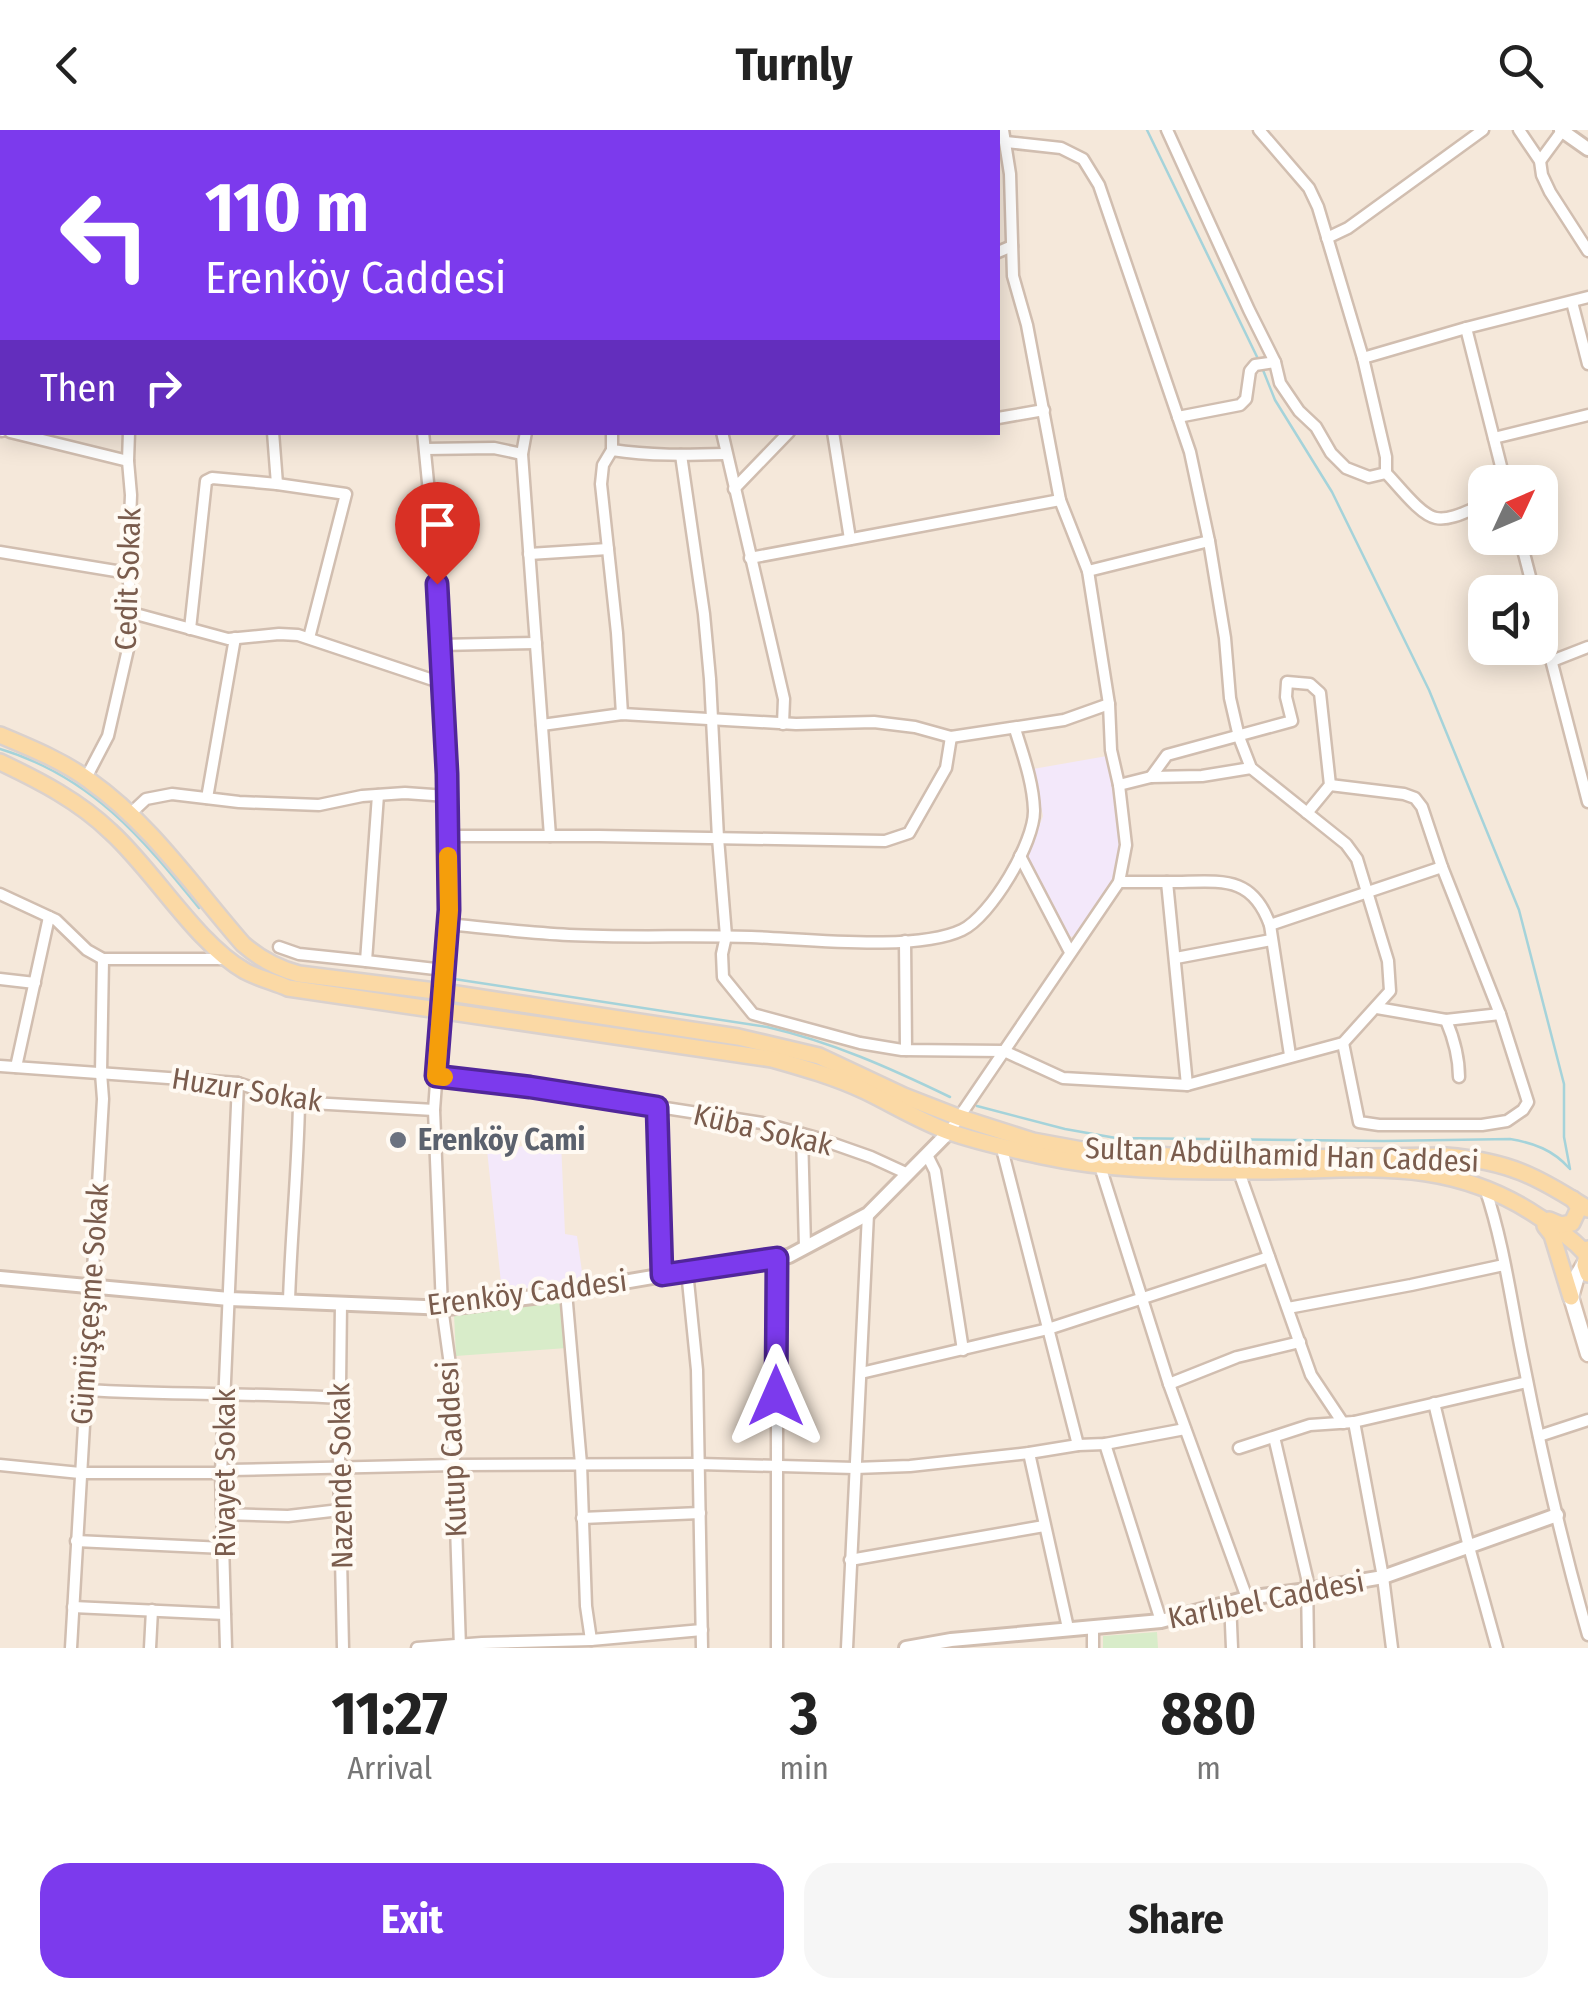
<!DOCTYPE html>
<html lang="en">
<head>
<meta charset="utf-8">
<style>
	:root { --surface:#fff; --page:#f6f6f6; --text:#222; --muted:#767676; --accent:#7c3aed }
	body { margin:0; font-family:"Fira Sans Condensed",sans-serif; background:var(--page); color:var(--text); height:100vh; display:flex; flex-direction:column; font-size:38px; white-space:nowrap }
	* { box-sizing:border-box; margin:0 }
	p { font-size:32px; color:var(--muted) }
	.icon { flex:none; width:55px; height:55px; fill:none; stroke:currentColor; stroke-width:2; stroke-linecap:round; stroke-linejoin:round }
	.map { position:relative; height:1518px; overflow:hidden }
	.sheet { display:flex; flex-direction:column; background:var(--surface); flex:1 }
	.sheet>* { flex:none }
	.banner { position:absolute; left:0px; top:0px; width:1000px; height:305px; box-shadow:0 5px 25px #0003; background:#7c3aed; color:#fff; overflow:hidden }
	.needle { width:65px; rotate:46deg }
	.buttons { position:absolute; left:1468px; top:335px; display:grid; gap:20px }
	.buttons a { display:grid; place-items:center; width:90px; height:90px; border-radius:20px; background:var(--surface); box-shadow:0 5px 25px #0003; font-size:50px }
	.pin { position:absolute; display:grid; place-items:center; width:85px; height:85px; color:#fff; margin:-102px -42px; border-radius:50% 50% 50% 0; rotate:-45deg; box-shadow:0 0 10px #0007 }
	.pin .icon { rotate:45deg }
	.me { position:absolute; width:110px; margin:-55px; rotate:0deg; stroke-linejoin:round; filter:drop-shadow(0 0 8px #0008) }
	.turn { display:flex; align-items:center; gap:35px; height:210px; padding:0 40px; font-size:45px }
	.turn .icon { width:130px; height:130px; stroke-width:2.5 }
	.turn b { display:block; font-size:70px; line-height:85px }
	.then { display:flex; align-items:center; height:95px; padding:0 40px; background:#0003; gap:20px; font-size:38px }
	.eta { display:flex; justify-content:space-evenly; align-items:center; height:170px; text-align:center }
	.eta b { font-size:60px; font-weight:700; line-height:70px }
	.action { display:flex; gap:20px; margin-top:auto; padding:20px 40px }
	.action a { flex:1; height:115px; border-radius:30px; background:var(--accent); color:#fff; font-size:40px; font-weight:700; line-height:115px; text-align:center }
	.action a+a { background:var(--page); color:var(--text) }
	header { display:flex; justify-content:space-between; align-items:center; height:130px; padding:0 40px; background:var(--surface); font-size:45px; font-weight:700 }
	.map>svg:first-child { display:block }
	.residential { fill:#f5e8da; fill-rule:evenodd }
	.education { fill:#f3e8fa }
	.green { fill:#d8ecc9 }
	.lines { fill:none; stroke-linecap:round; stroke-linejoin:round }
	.stream { stroke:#a5d3da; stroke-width:2.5 }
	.minor-casing { stroke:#d1beb0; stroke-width:15 }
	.tertiary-casing { stroke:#d1beb0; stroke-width:18 }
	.secondary-casing { stroke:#d6c0b0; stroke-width:19 }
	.primary-casing { stroke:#dad1cd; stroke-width:20 }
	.minor { stroke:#fff; stroke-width:10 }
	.tertiary { stroke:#fff; stroke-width:12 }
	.secondary { stroke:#fff; stroke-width:14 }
	.primary { stroke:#fbd9a5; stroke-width:15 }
	.route-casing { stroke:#51269a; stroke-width:25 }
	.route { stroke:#7c3aed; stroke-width:18 }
	.slow { stroke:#f59e0b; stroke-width:18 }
	.worship-dot { fill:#6b7280; stroke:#fffaf3; stroke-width:4 }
	.labels { text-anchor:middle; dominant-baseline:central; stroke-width:8; stroke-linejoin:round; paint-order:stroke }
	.street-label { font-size:30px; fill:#7a5c4d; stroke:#fffaf3 }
	.worship-label { font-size:30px; font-weight:bold; fill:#5b616d; stroke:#fffaf3; text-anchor:start }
</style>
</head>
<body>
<header><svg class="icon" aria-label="back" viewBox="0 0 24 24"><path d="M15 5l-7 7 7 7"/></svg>Turnly<svg class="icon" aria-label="search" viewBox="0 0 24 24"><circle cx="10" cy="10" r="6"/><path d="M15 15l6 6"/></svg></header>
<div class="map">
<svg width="1588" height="1518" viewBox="0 0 1588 1518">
	<rect width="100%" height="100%" fill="#fdf6ec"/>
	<path class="residential" d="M 0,0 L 1588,0 L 1588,1518 L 0,1518 ZM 2,2 L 998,2 L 998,302 L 2,302 ZM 1485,352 L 1540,352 L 1540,408 L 1485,408 ZM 1485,462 L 1540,462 L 1540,518 L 1485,518 Z"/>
	<g class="education">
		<path d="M 1107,626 L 1122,715 L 1118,746 L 1074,807 L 1068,806 L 1027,728 L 1043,686 L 1033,639 Z"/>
		<path d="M 561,1012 L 565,1104 L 577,1106 L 583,1149 L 502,1162 L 487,1020 Z"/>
	</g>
	<g class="green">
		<path d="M 559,1169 L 567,1218 L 456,1226 L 454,1184 Z"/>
		<path d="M 1157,1502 L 1158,1518 L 1103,1518 L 1103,1506 Z"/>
	</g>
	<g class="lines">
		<g class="stream">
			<path d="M 1147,0 L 1260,233"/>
			<path d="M 1263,240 L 1275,270 L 1332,362 L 1429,560 L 1519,780 L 1564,954 L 1564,1007 L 1570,1039"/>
			<path d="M 0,619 C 91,646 142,708 199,778"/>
			<path d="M 454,849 L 767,897 C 832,912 890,938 950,967"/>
			<path d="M 977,976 L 1065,999 L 1116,1008 L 1384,1011 L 1510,1009 C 1534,1013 1553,1020 1569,1038"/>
		</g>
		<defs>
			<g id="minor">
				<path d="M 301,0 L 301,2"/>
				<path d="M 429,0 L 429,2"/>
				<path d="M 655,0 L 656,2"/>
				<path d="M 820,0 L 820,2"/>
				<path d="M 1167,0 L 1249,180 L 1275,232 L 1280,253 L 1299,281 L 1316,297 L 1331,323 L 1346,338 L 1369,347 L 1386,343 L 1386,327 L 1363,228 L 1466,198 L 1588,167"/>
				<path d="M 1259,0 L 1309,58 L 1318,77 L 1363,228"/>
				<path d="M 1519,0 L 1540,31 L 1542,45 L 1550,62 L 1588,121"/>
				<path d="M 84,2 L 84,0"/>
				<path d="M 197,2 L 197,0"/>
				<path d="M 545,2 L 545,0"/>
				<path d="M 963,2 L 964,0"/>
				<path d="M 1006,12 L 1061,18 L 1083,29 L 1099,55 L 1190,322 L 1209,411 L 1088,441"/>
				<path d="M 1540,31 L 1562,1"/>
				<path d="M 1327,108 L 1348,98 L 1483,0"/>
				<path d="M 998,122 L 1012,116"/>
				<path d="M 0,128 L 2,129"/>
				<path d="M 1572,172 L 1588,234"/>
				<path d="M 1466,198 L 1505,352"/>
				<path d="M 1178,287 L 1240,275 L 1246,269 L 1250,241 L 1255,235 L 1275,232"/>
				<path d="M 998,288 L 1044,280"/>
				<path d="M 0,300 L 2,301"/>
				<path d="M 10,302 L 128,331"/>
				<path d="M 273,302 L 277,354"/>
				<path d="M 423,302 L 435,423 L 447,644 L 449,780 L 434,980 L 442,1177 L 451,1242 L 460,1518"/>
				<path d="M 526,302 L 522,324 L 550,706"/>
				<path d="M 612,302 L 612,320 L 603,335 L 601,354 L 617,503 L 622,584"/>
				<path d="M 722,302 L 784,569 L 783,594"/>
				<path d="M 833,302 L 850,409"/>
				<path d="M 1494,308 L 1588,285"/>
				<path d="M 425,319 L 494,318 L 522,324"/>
				<path d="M 612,320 C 650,326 688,325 726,324"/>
				<path d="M 681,325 L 704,484 L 710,549 L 718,708 L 726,806 L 722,824 L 723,847 L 753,884 L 860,913 L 902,920 L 1004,921 L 1063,948 L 1187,955 L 1343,913 L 1390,861 L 1388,831 L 1357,729 L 1346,714 L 1251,638 L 1239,607 L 1230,568 L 1225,508 L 1209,411"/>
				<path d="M 1386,343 C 1398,355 1420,385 1436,388 C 1451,391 1471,379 1485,374"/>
				<path d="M 734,359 L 789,302"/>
				<path d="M 1520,408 L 1534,462"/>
				<path d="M 0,422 L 128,443"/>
				<path d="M 529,424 L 608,419"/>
				<path d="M 750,428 L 1060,370"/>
				<path d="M 132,483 L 228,509 L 279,504 L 298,505 L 442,553"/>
				<path d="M 1540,487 L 1588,672"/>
				<path d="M 190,499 L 206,351 L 212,348 L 277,354 L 346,364 L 309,508"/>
				<path d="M 440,515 L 536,513"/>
				<path d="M 1552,531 L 1588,517"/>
				<path d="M 542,595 L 622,584 L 796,594 L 874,592 L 915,597 L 951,607 L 1064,590 L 1109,574"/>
				<path d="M 1151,647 L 1167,625 L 1292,591 L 1286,567 L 1287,552 L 1310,554 L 1320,563 L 1330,655 L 1307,683"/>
				<path d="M 86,648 L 108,606 L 128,519 L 132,483 L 128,443 L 131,365 L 128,331 L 129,302"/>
				<path d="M 1119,655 L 1151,647 L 1202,646 L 1251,638"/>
				<path d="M 1330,655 L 1404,664 L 1415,668 L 1422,677 L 1442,737 L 1500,884 L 1528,972 L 1523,980 L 1507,991 L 1482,995 L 1379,995 L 1359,992 L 1343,913"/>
				<path d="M 207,668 L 235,508"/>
				<path d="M 130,684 L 146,669 L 172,664 L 239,672 L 319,675 L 362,666 L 405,663 L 447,666"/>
				<path d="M 448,706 L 599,706 L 885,711 L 909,703 L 946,638 L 951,607"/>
				<path d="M 1020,726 L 1070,822"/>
				<path d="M 1119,752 C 1140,752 1161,752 1182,752 C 1226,751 1253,748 1270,795 L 1290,925"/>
				<path d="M 1167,752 L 1187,955"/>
				<path d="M 0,764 L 56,790 L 87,820 L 103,829 L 228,829"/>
				<path d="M 448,794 C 488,798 529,803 569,805 C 629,808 690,805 751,807 C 805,809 916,822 962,800 C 991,786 1035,712 1034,680 C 1033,652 1023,625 1015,599"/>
				<path d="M 1270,795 L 1442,737"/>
				<path d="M 905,811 L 906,920"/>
				<path d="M 279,817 L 299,824 L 366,831 L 378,665"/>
				<path d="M 1176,828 L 1271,810"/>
				<path d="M 366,831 L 444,840"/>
				<path d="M 0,849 L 35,853"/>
				<path d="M 1377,878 L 1446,890 L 1500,884"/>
				<path d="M 1446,890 C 1454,909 1459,926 1459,947"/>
				<path d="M 0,936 L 238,953 L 294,972 L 434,980"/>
				<path d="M 16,937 L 49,787"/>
				<path d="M 436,946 L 530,957 L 762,993 L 817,1008 L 871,1027 L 908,1044"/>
				<path d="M 657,977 L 663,1145"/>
				<path d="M 949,1002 L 1119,752 L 1126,715 L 1119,655 L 1111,620 L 1109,574 L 1088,441 L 1060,370 L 1027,195 L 1013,146 L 1010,44 L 1003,0"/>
				<path d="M 802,1004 L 805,1117"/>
				<path d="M 1001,1015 L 1078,1315"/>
				<path d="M 927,1025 L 935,1041 L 963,1220"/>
				<path d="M 1100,1036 L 1169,1254 L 1247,1468"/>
				<path d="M 1239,1042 L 1311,1245 L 1343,1293"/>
				<path d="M 1485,1058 C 1504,1114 1511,1172 1523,1230 C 1541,1322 1562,1414 1588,1505"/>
				<path d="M 687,1141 L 697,1240 L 702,1518"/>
				<path d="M 566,1162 L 581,1334 L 586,1476 L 591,1510"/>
				<path d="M 289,1171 C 291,1105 298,1039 299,972"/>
				<path d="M 341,1173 L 339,1338 L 343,1518"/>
				<path d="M 1288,1178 L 1411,1155 L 1504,1135"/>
				<path d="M 861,1243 L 1048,1199 L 1269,1127"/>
				<path d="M 1169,1254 L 1237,1227 L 1300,1212"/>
				<path d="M 85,1260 C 170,1265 255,1263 340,1268"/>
				<path d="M 1434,1273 L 1469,1417 L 1497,1518"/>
				<path d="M 1354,1292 L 1383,1447 L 1392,1518"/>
				<path d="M 1539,1306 L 1588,1290"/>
				<path d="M 1274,1307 L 1307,1448 L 1308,1518"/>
				<path d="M 1105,1314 L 1161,1491"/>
				<path d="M 1239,1318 L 1310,1295 L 1354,1292 L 1527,1252"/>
				<path d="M 1029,1323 L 1068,1498"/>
				<path d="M 0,1335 L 80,1343 L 221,1343 L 229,1340 L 454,1335 L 699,1334 L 855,1338 L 910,1336 L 1029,1323 L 1078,1315 L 1105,1314 L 1185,1299"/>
				<path d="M 222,1384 L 288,1386 L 340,1380"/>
				<path d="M 582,1388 L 700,1383"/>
				<path d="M 76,1411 L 224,1418"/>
				<path d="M 850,1430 L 1044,1396"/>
				<path d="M 1230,1471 L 1232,1518"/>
				<path d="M 73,1477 L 225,1484"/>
				<path d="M 1093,1497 L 1093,1518"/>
				<path d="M 71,1518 L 103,969 L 101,943 L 103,829"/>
				<path d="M 150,1518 L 152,1480"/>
				<path d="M 226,1518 L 221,1343 L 238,953"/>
				<path d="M 417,1518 L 482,1513 L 591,1510 L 702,1500"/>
				<path d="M 777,1518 L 777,1127"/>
				<path d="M 847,1518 L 868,1084"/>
			</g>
			<g id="tertiary">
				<path d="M 1561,0 L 1588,19"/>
				<path d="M 0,1148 L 229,1169 L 448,1178 L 548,1165 L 699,1139 L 789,1126 L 868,1084 L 949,1002"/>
				<path d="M 906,1518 L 951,1510 L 1161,1491 L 1247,1468 L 1307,1460 L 1383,1447 L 1557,1385"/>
			</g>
			<path id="secondary" d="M 1586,1131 L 1577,1146 L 1571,1167 L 1588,1224"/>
			<g id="primary">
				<path d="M 0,605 C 31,618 63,631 90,651 C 151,694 194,758 243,814 C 260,829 277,838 299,844 L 443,862 L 738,907 L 819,926 L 904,966 L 958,987 L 1033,1011 L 1082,1020 L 1214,1029 L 1446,1026 C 1508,1031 1537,1046 1588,1079"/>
				<path d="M 0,632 C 40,651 79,671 111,702 C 154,741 196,813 245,841 C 258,848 274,852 288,858 L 772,929 C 804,938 835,947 865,961 C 892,974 918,990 947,1001 C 977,1012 1011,1019 1042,1026 C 1106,1040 1173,1041 1238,1041 C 1349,1043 1440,1020 1539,1087 C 1556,1098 1572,1108 1586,1124"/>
				<path d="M 1549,1090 L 1561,1095 L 1572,1093 L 1579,1078 L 1573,1069"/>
				<path d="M 1545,1096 L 1552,1105 L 1571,1167"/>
				<path d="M 1588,1119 L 1585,1135 L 1588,1144"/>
			</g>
		</defs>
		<use href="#minor" class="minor-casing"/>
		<use href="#tertiary" class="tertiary-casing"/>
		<use href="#secondary" class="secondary-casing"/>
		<use href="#primary" class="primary-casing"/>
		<use href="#minor" class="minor"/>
		<use href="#tertiary" class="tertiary"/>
		<use href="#secondary" class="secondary"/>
		<use href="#primary" class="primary"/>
	</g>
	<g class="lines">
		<defs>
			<path id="route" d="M 437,454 L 447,644 L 449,780 L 436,946 L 530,957 L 657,977 L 662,1145 L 777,1128 L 776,1266"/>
		</defs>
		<use href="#route" class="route-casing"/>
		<use href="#route" class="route"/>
		<path class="slow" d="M 444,947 L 436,946 L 449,780 L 448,726"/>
	</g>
	<circle class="worship-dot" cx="398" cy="1010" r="10"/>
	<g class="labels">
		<g class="street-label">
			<text transform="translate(128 449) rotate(-88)">Cedit Sokak</text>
			<text transform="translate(247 960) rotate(9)">Huzur Sokak</text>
			<text transform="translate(763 1000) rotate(13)">Küba Sokak</text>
			<text transform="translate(1282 1025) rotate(2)">Sultan Abdülhamid Han Caddesi</text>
			<text transform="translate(527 1163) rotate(-7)">Erenköy Caddesi</text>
			<text transform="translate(90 1174) rotate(-86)">Gümüşçeşme Sokak</text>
			<text transform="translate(452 1319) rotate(-93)">Kutup Caddesi</text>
			<text transform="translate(225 1343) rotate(-90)">Rivayet Sokak</text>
			<text transform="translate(341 1346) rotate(-91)">Nazende Sokak</text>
			<text transform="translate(1266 1470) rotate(-11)">Karlıbel Caddesi</text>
		</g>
		<g class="worship-label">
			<text x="418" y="1010">Erenköy Cami</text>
		</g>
	</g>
</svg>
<div class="buttons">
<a><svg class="needle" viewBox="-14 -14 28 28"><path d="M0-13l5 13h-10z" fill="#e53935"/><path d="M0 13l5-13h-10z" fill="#767676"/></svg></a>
<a><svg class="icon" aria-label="sound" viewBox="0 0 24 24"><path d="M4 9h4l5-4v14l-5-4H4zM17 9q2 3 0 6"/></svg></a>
</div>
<div class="pin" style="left:437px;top:454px;background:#d93025"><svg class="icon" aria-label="arrive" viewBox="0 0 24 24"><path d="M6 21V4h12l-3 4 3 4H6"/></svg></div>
<svg class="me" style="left:776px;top:1266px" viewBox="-20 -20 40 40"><path d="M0-17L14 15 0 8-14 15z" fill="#7c3aed" stroke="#fff" stroke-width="4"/></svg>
<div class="banner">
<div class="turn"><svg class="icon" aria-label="left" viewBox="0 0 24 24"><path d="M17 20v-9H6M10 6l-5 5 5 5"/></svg><div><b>110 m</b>Erenköy Caddesi</div></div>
<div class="then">Then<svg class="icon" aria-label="right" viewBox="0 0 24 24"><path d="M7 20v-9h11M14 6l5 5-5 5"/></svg></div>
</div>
</div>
<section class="sheet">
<div class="eta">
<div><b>11:27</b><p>Arrival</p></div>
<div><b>3</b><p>min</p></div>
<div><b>880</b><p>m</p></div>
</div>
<div class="action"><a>Exit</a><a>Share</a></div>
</section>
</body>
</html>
